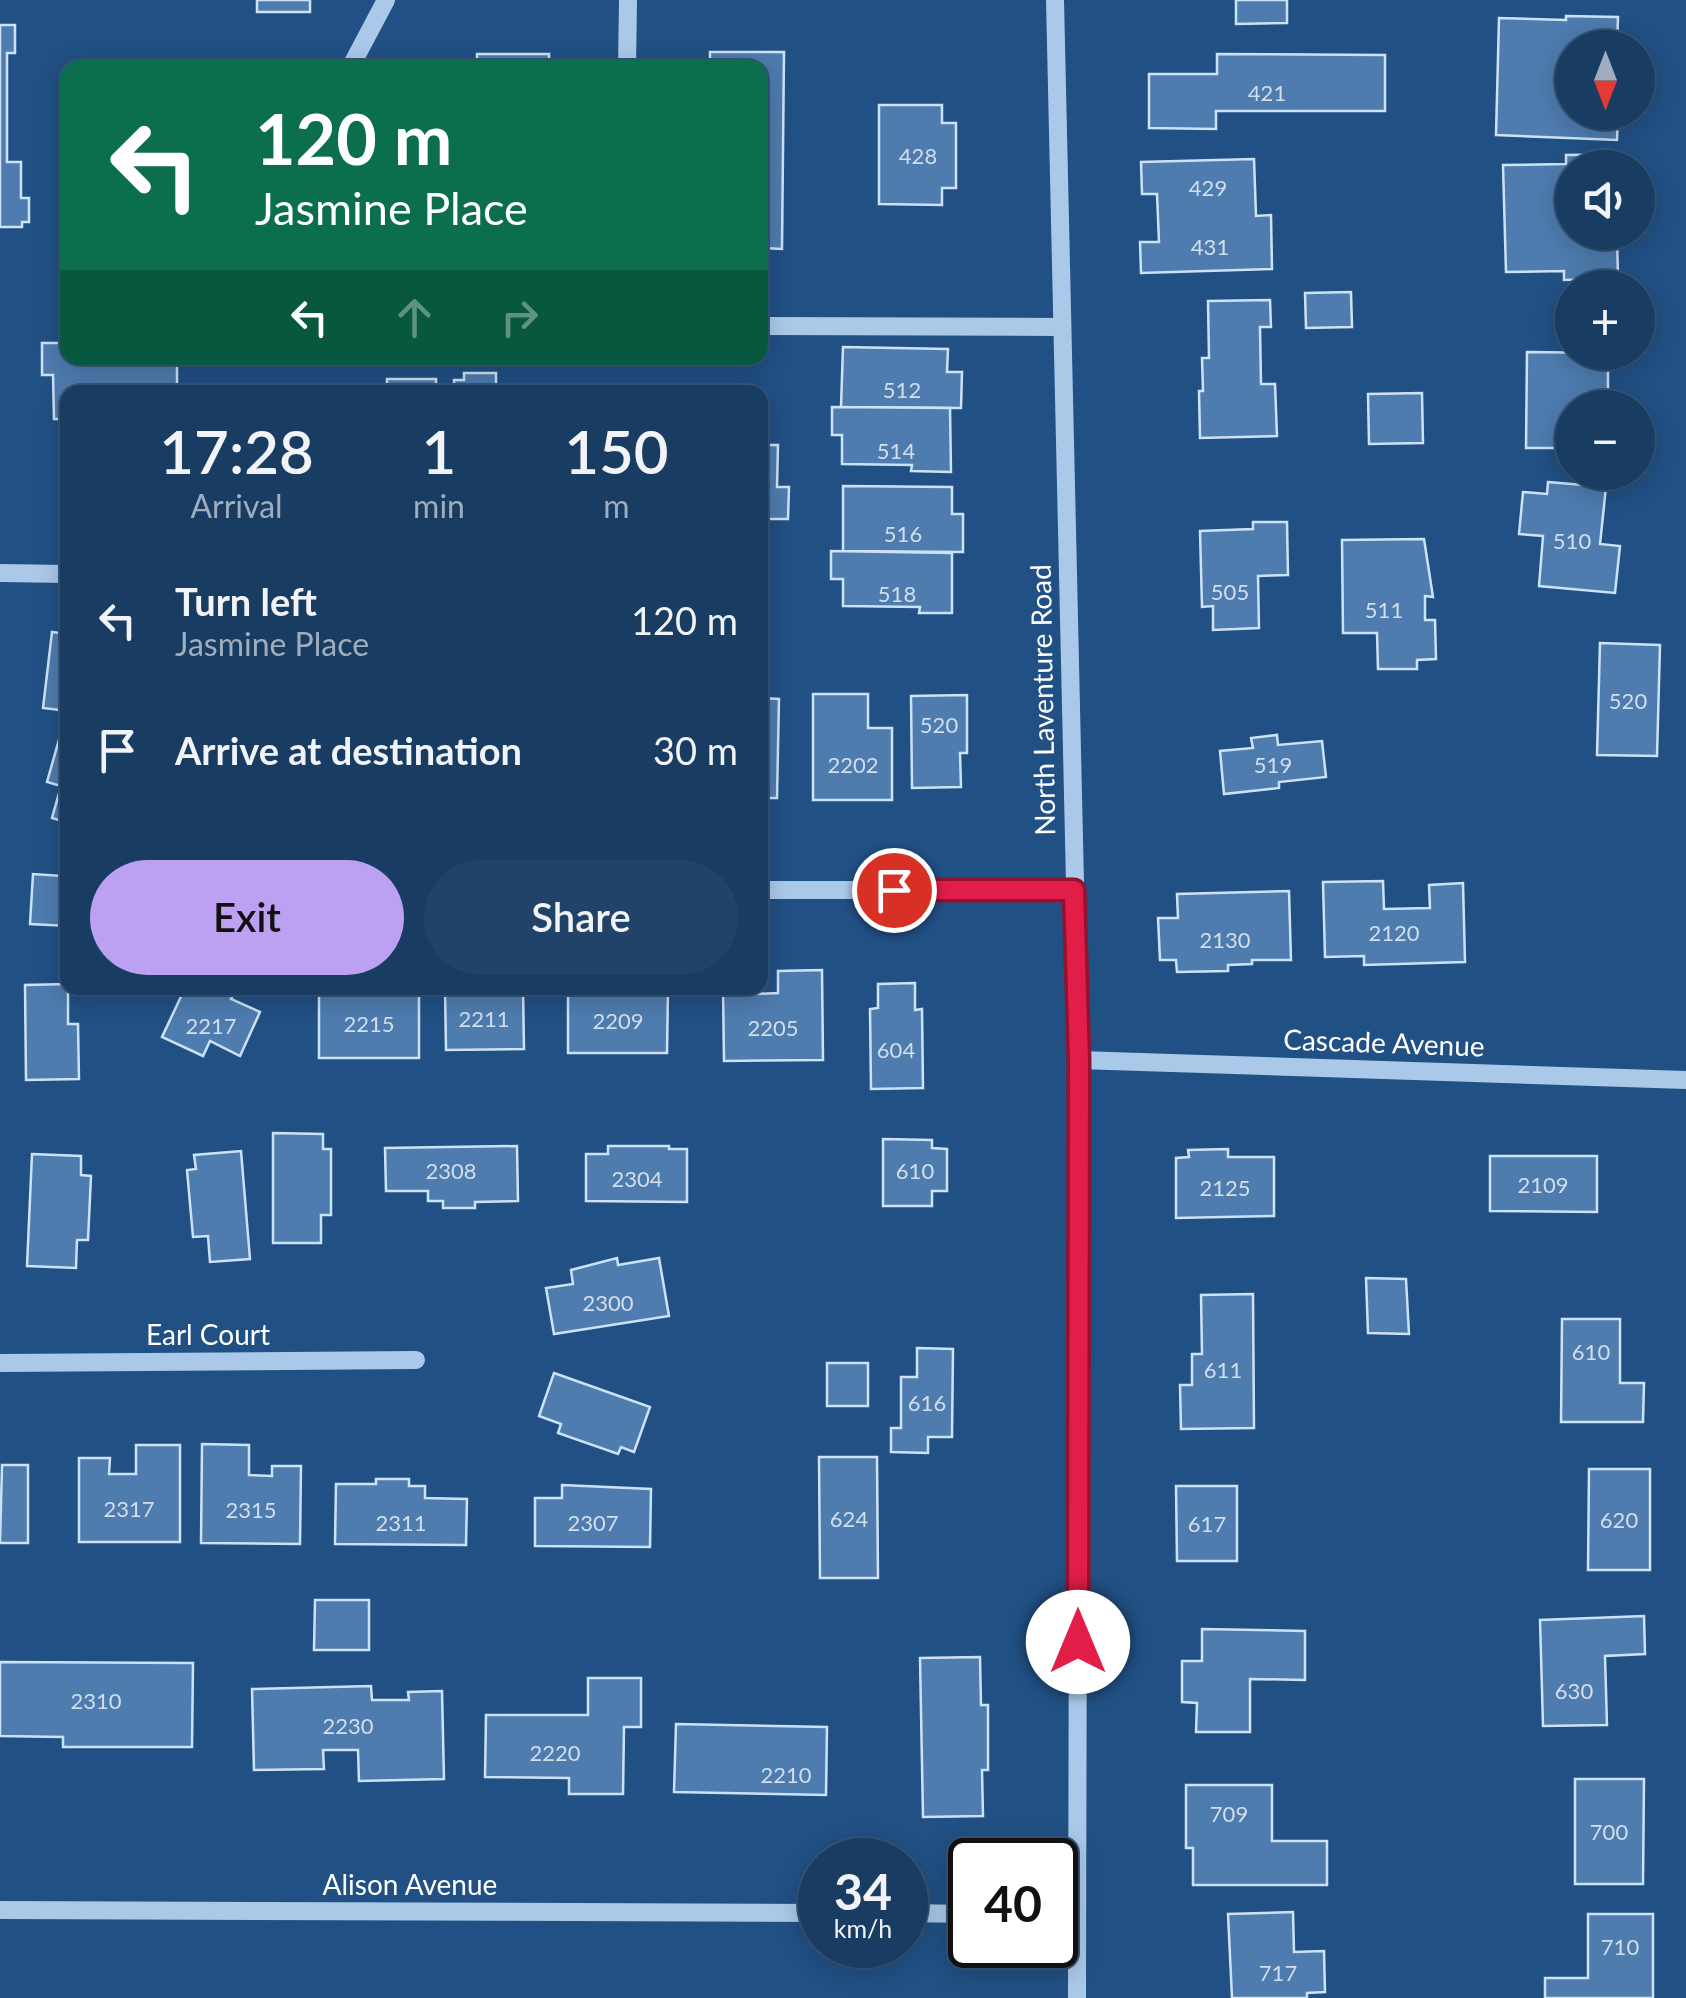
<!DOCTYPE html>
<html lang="en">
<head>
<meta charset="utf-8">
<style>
	:root { --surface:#193c63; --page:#224369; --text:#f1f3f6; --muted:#9fadbe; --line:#375678; --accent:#bca0f2 }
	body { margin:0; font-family:Lato,sans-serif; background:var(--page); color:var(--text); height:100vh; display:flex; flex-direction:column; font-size:38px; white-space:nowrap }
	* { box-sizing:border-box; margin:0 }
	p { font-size:32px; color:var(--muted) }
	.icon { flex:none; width:55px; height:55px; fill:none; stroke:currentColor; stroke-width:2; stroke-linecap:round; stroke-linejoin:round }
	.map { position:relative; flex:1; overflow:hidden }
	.drawer { position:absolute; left:60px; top:385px; width:708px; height:610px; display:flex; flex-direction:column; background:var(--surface); border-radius:20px; box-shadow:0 5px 25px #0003,0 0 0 2px var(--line) }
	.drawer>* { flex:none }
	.top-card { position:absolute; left:60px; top:60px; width:708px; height:305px; border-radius:20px; box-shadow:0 5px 25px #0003,0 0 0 2px var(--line); background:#0b6e4f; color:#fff; overflow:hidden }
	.needle { width:65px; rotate:180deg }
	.tools { position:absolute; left:1555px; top:30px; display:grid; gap:20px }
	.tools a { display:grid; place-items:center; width:100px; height:100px; border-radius:50%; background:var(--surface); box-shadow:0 5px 25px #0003,0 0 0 2px var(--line); font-size:50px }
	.speed { position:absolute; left:798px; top:1838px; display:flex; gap:20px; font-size:50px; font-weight:700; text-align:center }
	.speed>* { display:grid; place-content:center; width:130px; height:130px; border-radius:50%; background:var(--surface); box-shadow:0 5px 25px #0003,0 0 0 2px var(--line); line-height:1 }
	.speed small { font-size:25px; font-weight:400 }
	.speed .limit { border:5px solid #111; border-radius:15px; background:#fff; color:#111 }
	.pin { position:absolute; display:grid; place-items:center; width:85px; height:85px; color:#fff; margin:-42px; border:5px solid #fff; border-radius:50%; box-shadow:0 2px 10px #0007 }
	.me { position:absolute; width:110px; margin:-55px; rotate:0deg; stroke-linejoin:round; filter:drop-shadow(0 0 8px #0008) }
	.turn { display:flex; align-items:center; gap:35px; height:210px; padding:0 30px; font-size:45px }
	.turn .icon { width:130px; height:130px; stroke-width:2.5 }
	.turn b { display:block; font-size:70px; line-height:85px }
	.lanes { display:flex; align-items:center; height:95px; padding:0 30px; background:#0003; justify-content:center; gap:50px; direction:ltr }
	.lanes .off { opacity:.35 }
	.eta { display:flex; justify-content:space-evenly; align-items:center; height:170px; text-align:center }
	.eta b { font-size:60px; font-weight:600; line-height:70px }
	.cta { display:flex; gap:20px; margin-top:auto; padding:20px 30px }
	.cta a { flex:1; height:115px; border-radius:60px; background:var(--accent); color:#111; font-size:40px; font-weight:600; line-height:115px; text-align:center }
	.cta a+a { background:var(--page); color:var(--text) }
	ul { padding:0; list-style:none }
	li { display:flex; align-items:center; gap:30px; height:130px; padding:0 30px }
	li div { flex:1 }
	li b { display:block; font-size:38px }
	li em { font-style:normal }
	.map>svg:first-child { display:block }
	.building { fill:#4e7caf; stroke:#cee2f7; stroke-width:2.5 }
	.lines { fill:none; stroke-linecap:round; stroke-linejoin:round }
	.minor { stroke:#aac9e9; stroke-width:18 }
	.route-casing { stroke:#92132f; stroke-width:25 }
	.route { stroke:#e11d48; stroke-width:18 }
	.labels { text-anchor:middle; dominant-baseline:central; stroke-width:10; stroke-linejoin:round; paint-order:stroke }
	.number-label { font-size:22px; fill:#d3deeb }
	.street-label { font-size:28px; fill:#fff; stroke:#215084 }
</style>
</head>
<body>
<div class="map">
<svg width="1686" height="1998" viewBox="0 0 1686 1998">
	<rect width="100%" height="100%" fill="#215084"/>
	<g class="building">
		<rect x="257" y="0" width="53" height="12"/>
		<path d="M 1236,0 L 1287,0 L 1287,23 L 1236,24 Z"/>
		<path d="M 1566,16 L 1618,17 L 1617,48 L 1572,48 L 1572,112 L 1618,112 L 1617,140 L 1496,135 L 1499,18 L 1566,20 Z"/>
		<path d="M 0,25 L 15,25 L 15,53 L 7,53 L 7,162 L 21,162 L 21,198 L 29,198 L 29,222 L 22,222 L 22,227 L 0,227 Z"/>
		<path d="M 710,52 L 784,52 L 782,249 L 760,248 L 760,68 L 710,68 Z"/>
		<path d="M 477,54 L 549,54 L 549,68 L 469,68 L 469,64 L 477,64 Z"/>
		<path d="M 1217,54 L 1385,55 L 1385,111 L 1216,111 L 1216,129 L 1149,128 L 1149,74 L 1217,74 Z"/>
		<path d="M 879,105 L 942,105 L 942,123 L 956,123 L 956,188 L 942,188 L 942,205 L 879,204 Z"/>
		<path d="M 1621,154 L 1621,168 L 1572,168 L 1572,232 L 1617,236 L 1618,278 L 1564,280 L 1564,271 L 1506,272 L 1503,165 L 1566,164 L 1566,155 Z"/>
		<path d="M 1254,159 L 1256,216 L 1271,215 L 1272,269 L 1141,273 L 1140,242 L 1159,242 L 1157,194 L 1142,194 L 1141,162 Z"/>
		<path d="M 1351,292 L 1352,327 L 1306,328 L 1305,293 Z"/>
		<path d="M 1270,300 L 1271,327 L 1260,327 L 1261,384 L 1275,384 L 1277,436 L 1200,438 L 1199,391 L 1203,391 L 1202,358 L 1209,358 L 1208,301 Z"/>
		<path d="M 61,333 L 68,333 L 68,358 L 177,358 L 177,392 L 68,392 L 68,419 L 54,419 L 53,375 L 42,375 L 42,343 L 62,343 Z"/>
		<path d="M 843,347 L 948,349 L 947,372 L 962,372 L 961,408 L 841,407 Z"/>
		<path d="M 1527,352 L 1608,353 L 1608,393 L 1586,393 L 1586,408 L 1572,408 L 1572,448 L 1526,448 Z"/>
		<path d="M 464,373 L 496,373 L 496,392 L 454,392 L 454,380 L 464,380 Z"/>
		<rect x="387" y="379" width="49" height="13"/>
		<path d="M 1422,393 L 1423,443 L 1369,444 L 1368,394 Z"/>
		<path d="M 832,407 L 950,408 L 951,472 L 911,471 L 912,465 L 842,464 L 842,435 L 832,435 Z"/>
		<path d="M 760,445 L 778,445 L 777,487 L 789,487 L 788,519 L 767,519 L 767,531 L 760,531 Z"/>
		<path d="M 1548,482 L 1606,487 L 1600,544 L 1620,546 L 1615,593 L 1539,586 L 1543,536 L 1519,534 L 1523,492 L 1547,494 Z"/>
		<path d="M 843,486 L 952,487 L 952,514 L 963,514 L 963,552 L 843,551 Z"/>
		<path d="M 1253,522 L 1287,522 L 1288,575 L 1258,576 L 1259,628 L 1213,630 L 1213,606 L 1202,607 L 1200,531 L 1253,529 Z"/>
		<path d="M 1424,539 L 1433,597 L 1425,596 L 1425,620 L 1435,620 L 1436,659 L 1417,660 L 1417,669 L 1378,669 L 1377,633 L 1343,633 L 1342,540 Z"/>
		<path d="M 831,551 L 952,553 L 952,613 L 919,613 L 920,607 L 843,606 L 843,579 L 831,579 Z"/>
		<path d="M 52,632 L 68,634 L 68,711 L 43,708 Z"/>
		<path d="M 1600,643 L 1660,645 L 1657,756 L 1597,755 Z"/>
		<path d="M 813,694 L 868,694 L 868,728 L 892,728 L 892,800 L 813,800 Z"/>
		<path d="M 967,695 L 967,753 L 960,753 L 961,787 L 912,788 L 911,696 Z"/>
		<path d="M 760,698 L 779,699 L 777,798 L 760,798 Z"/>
		<path d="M 1277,735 L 1278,745 L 1322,741 L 1326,777 L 1279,782 L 1279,788 L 1224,794 L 1220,751 L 1253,748 L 1251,738 Z"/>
		<path d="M 60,736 L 68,738 L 68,823 L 52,818 L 61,786 L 47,782 Z"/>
		<path d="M 64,853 L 68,853 L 68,926 L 30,924 L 33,874 L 62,876 Z"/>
		<path d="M 1383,881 L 1384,909 L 1430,908 L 1429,885 L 1463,883 L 1465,962 L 1364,965 L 1364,956 L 1325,957 L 1323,882 Z"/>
		<path d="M 1289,891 L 1291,960 L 1252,960 L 1252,964 L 1228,965 L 1228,971 L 1177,972 L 1176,960 L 1160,960 L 1158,918 L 1178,918 L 1177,894 Z"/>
		<path d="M 822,970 L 823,1060 L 724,1061 L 723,988 L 753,988 L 753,994 L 778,993 L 778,971 Z"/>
		<path d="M 915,983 L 915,1010 L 922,1009 L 923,1088 L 871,1089 L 870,1009 L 878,1008 L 878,984 Z"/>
		<path d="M 68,984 L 68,1024 L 78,1024 L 79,1079 L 26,1080 L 25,985 Z"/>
		<path d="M 185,988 L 237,988 L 231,999 L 260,1012 L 240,1056 L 210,1041 L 203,1056 L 162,1037 Z"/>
		<rect x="319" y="988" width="100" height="70"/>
		<path d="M 445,988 L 523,988 L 524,1049 L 446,1050 Z"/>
		<path d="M 568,988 L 668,988 L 667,1053 L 568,1053 Z"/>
		<path d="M 273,1133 L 323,1134 L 323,1149 L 331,1149 L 331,1215 L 321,1215 L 321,1243 L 273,1243 Z"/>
		<path d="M 883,1139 L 932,1140 L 932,1148 L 947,1149 L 947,1191 L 932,1191 L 932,1206 L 883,1206 Z"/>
		<path d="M 517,1146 L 518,1201 L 475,1202 L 475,1208 L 443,1208 L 443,1201 L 428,1201 L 428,1191 L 386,1191 L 385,1148 Z"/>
		<path d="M 608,1146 L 669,1146 L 669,1149 L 687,1149 L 687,1202 L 586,1201 L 586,1154 L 608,1154 Z"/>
		<path d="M 1228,1149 L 1228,1157 L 1274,1157 L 1274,1216 L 1176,1218 L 1176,1158 L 1189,1157 L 1188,1150 Z"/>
		<path d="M 241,1151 L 250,1259 L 210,1262 L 208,1236 L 193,1237 L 187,1170 L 196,1169 L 194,1155 Z"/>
		<path d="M 32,1154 L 81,1156 L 81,1175 L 91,1176 L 88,1240 L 77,1240 L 76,1268 L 27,1266 Z"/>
		<path d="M 1490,1156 L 1597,1156 L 1597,1212 L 1490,1211 Z"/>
		<path d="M 617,1258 L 618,1265 L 659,1258 L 669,1316 L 554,1334 L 546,1288 L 573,1284 L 571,1270 Z"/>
		<path d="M 1366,1278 L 1406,1279 L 1409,1334 L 1368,1333 Z"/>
		<path d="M 1253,1294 L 1254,1428 L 1181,1429 L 1180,1385 L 1192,1385 L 1192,1354 L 1202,1354 L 1201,1295 Z"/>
		<path d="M 1562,1319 L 1620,1319 L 1620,1383 L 1644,1383 L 1643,1422 L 1561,1422 Z"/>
		<path d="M 917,1348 L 953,1349 L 952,1437 L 928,1437 L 928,1453 L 891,1452 L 891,1428 L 901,1428 L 901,1377 L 917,1377 Z"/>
		<rect x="827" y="1363" width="41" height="43"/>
		<path d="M 554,1373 L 650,1407 L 634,1452 L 621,1447 L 618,1454 L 558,1433 L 561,1424 L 539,1416 Z"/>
		<path d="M 202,1444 L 249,1445 L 249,1475 L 272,1476 L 272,1466 L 301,1466 L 300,1544 L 201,1543 Z"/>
		<path d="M 136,1445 L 180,1445 L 180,1542 L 79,1542 L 79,1458 L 110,1458 L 109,1474 L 136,1474 Z"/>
		<path d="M 819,1457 L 877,1457 L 878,1578 L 820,1578 Z"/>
		<path d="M 2,1465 L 28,1465 L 28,1543 L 0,1543 Z"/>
		<path d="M 1589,1469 L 1650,1469 L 1650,1570 L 1588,1570 Z"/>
		<path d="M 376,1479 L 409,1479 L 409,1486 L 425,1486 L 425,1498 L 467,1499 L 466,1545 L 335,1544 L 336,1484 L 376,1484 Z"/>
		<path d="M 562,1485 L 651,1489 L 650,1547 L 535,1546 L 535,1498 L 562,1498 Z"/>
		<path d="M 1176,1486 L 1237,1486 L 1237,1561 L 1177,1561 Z"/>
		<path d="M 315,1600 L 369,1600 L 369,1650 L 314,1650 Z"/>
		<path d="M 1644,1616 L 1645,1654 L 1605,1656 L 1607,1725 L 1543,1726 L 1540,1620 Z"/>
		<path d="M 1202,1629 L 1305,1631 L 1305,1680 L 1250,1679 L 1250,1732 L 1196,1732 L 1197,1703 L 1182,1702 L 1182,1661 L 1202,1661 Z"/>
		<path d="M 980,1657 L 981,1705 L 988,1705 L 988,1770 L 982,1770 L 983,1816 L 923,1817 L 920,1658 Z"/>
		<path d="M 0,1662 L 193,1663 L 192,1747 L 63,1747 L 63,1737 L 0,1736 Z"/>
		<path d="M 588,1678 L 641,1678 L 641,1727 L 624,1727 L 623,1794 L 569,1794 L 569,1778 L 485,1777 L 486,1715 L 588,1715 Z"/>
		<path d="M 371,1686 L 372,1700 L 409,1700 L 408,1692 L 442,1691 L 444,1779 L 359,1781 L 358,1750 L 323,1750 L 324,1769 L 254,1770 L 252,1689 Z"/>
		<path d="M 676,1724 L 827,1727 L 826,1795 L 674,1792 Z"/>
		<path d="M 1575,1779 L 1644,1779 L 1643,1884 L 1575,1884 Z"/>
		<path d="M 1186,1785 L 1272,1785 L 1272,1841 L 1327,1841 L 1327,1885 L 1193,1885 L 1193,1848 L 1186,1848 Z"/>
		<path d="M 1293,1912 L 1294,1952 L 1324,1951 L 1325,1992 L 1307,1993 L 1307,1998 L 1232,1998 L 1228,1914 Z"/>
		<path d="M 1588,1914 L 1653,1914 L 1653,1998 L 1545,1998 L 1545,1978 L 1588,1978 Z"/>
	</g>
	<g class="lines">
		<g class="minor">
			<path d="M 1055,0 L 1079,1060 L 1077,1998"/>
			<path d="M 350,68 L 386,0"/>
			<path d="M 627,68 L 628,0"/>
			<path d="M 760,326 L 1060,327"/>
			<path d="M 0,573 L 68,574"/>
			<path d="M 760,890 L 1075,890"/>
			<path d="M 1079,1060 L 1686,1080"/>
			<path d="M 0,1363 L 416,1360"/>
			<path d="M 0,1910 L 820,1913"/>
			<path d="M 905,1913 L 970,1914"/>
			<path d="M 1055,1914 L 1076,1914"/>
		</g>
	</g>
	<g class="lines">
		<defs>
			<path id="route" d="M 894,890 L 1074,890 L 1079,1060 L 1078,1642"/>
		</defs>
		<use href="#route" class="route-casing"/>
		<use href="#route" class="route"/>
	</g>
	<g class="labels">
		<g class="number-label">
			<text x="1267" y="92">421</text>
			<text x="918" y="155">428</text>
			<text x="1208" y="187">429</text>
			<text x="1210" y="246">431</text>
			<text x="902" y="389">512</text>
			<text x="896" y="450">514</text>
			<text x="903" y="533">516</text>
			<text x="1572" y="540">510</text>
			<text x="1230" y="591">505</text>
			<text x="897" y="593">518</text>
			<text x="1384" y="609">511</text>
			<text x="1628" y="700">520</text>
			<text x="939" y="724">520</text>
			<text x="853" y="764">2202</text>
			<text x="1273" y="764">519</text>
			<text x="1394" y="932">2120</text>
			<text x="1225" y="939">2130</text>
			<text x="484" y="1018">2211</text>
			<text x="618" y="1020">2209</text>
			<text x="369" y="1023">2215</text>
			<text x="211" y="1025">2217</text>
			<text x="773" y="1027">2205</text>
			<text x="896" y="1049">604</text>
			<text x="451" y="1170">2308</text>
			<text x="915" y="1170">610</text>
			<text x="637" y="1178">2304</text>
			<text x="1543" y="1184">2109</text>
			<text x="1225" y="1187">2125</text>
			<text x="608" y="1302">2300</text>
			<text x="1591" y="1351">610</text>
			<text x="1223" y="1369">611</text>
			<text x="927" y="1402">616</text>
			<text x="129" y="1508">2317</text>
			<text x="251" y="1509">2315</text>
			<text x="849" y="1518">624</text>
			<text x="1619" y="1519">620</text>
			<text x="401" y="1522">2311</text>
			<text x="593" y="1522">2307</text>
			<text x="1207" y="1523">617</text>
			<text x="1574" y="1690">630</text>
			<text x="96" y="1700">2310</text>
			<text x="348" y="1725">2230</text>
			<text x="555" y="1752">2220</text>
			<text x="786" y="1774">2210</text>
			<text x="1229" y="1813">709</text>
			<text x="1609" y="1831">700</text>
			<text x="1620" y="1946">710</text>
			<text x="1278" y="1972">717</text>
		</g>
		<g class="street-label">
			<text transform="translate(1042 700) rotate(-91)">North Laventure Road</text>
			<text transform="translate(1384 1042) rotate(2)">Cascade Avenue</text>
			<text x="208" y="1334">Earl Court</text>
			<text x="410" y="1884">Alison Avenue</text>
		</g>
	</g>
</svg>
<div class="tools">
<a><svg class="needle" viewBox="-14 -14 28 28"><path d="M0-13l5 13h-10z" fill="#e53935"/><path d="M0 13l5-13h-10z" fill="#9fadbe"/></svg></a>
<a><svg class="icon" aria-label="sound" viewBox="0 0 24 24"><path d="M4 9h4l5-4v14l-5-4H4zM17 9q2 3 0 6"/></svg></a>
<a>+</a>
<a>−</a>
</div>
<div class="speed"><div>34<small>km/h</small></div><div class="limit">40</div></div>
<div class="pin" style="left:894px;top:890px;background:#d93025"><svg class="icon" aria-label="arrive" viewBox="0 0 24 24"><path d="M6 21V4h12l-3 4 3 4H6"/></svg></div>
<svg class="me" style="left:1078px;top:1642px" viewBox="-20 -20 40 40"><circle r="19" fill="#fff"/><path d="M0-13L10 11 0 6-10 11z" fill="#e11d48"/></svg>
<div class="top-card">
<div class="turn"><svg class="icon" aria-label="left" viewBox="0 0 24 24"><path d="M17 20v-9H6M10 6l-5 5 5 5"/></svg><div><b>120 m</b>Jasmine Place</div></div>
<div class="lanes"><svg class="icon" aria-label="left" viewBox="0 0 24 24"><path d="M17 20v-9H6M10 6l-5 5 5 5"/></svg><svg class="icon off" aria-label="ahead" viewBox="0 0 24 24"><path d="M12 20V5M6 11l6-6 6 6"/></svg><svg class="icon off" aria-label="right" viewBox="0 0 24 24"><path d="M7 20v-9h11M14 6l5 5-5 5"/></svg></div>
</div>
<section class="drawer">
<div class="eta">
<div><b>17:28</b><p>Arrival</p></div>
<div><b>1</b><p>min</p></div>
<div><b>150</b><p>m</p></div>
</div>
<ul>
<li><svg class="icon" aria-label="left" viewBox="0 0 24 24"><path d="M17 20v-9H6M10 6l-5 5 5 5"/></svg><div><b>Turn left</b><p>Jasmine Place</p></div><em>120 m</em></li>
<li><svg class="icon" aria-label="arrive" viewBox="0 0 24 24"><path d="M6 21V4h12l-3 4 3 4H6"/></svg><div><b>Arrive at destination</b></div><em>30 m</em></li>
</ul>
<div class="cta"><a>Exit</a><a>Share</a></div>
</section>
</div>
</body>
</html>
